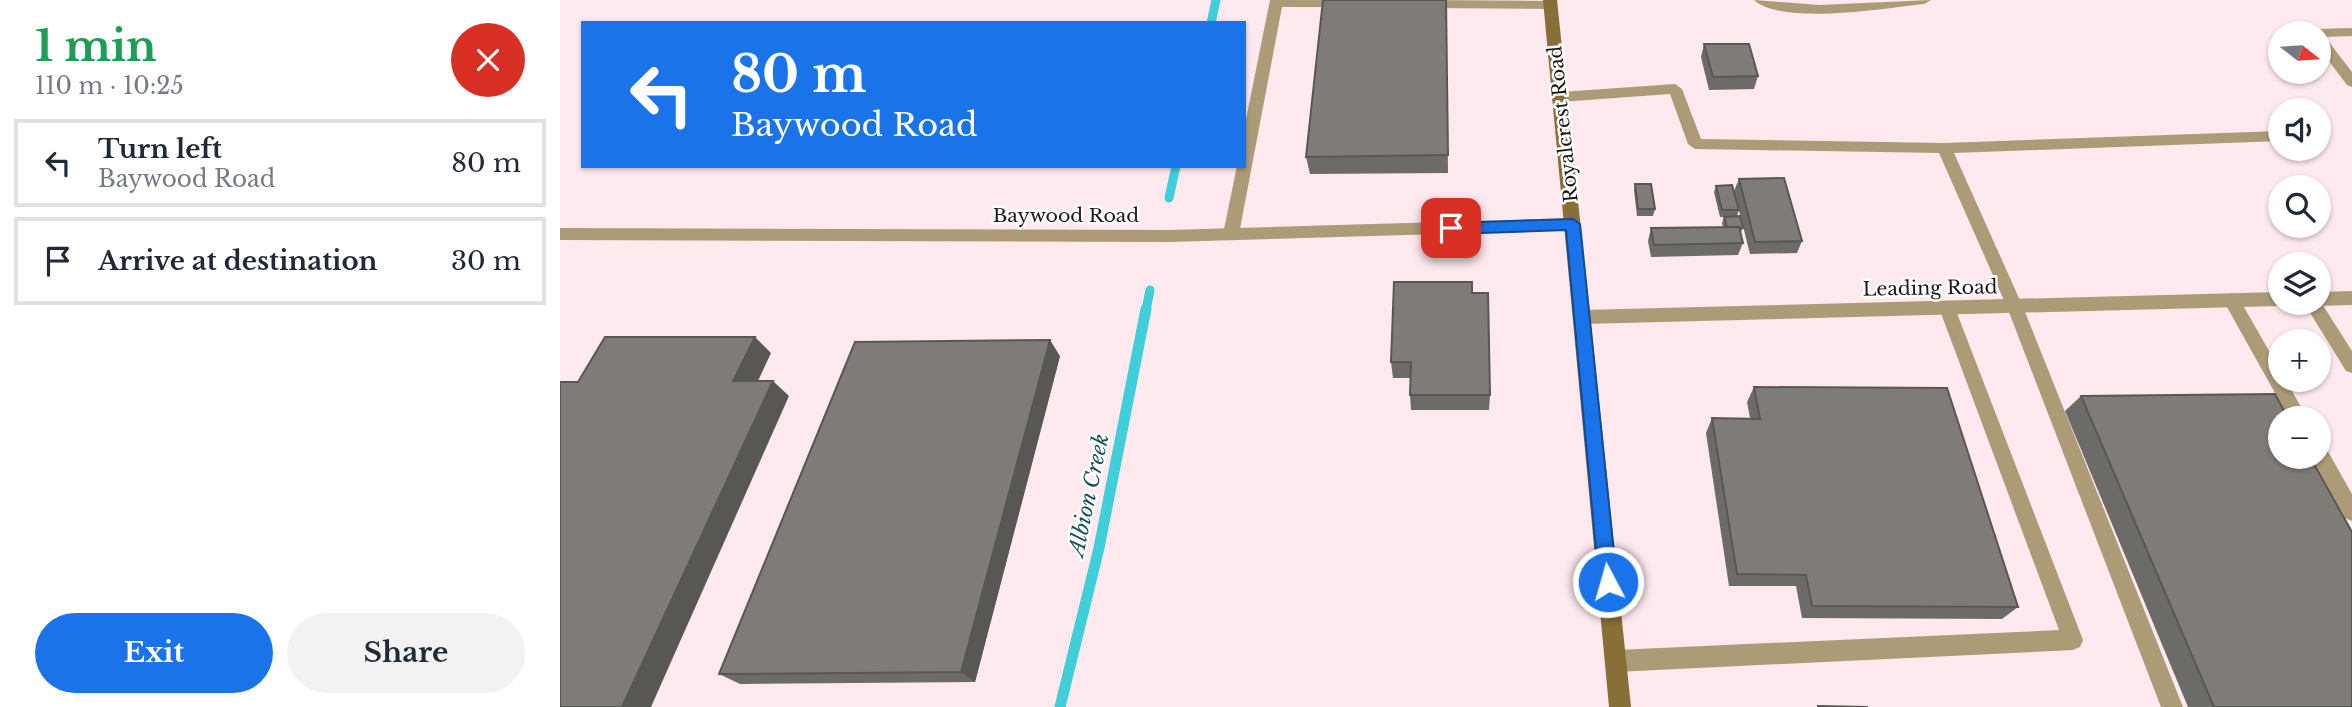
<!DOCTYPE html>
<html lang="en">
<head>
<meta charset="utf-8">
<style>
	:root { --surface:#fff; --page:#f2f2f3; --text:#1f2937; --muted:#747a83; --line:#e0e1e3; --accent:#1a73e8 }
	body { margin:0; font-family:"Libre Baskerville",serif; background:var(--page); color:var(--text); height:100vh; display:flex; flex-direction:column; font-size:26px; white-space:nowrap }
	* { box-sizing:border-box; margin:0 }
	p { font-size:23px; color:var(--muted) }
	.icon { flex:none; width:38px; height:38px; fill:none; stroke:currentColor; stroke-width:2; stroke-linecap:round; stroke-linejoin:round }
	.map { position:relative; flex:1; overflow:hidden }
	.sheet { display:flex; flex-direction:column; background:var(--surface); width:560px }
	.sheet>* { flex:none }
	.guide { position:absolute; left:21px; top:21px; width:665px; height:147px; border-radius:0px; box-shadow:0 2px 5px #0004; background:#1a73e8; color:#fff; overflow:hidden }
	.needle { width:46px; rotate:107deg }
	.tools { position:absolute; left:1708px; top:21px; display:grid; gap:14px }
	.tools a { display:grid; place-items:center; width:63px; height:63px; border-radius:50%; background:var(--surface); box-shadow:0 2px 5px #0004; font-size:35px }
	.pin { position:absolute; display:grid; place-items:center; width:60px; height:60px; color:#fff; margin:-30px; border-radius:14px; box-shadow:0 4px 10px #0006 }
	.me { position:absolute; width:77px; margin:-38px; rotate:354deg; stroke-linejoin:round; filter:drop-shadow(0 0 5px #0008) }
	.turn { display:flex; align-items:center; gap:24px; height:147px; padding:0 35px; font-size:32px }
	.turn .icon { width:91px; height:91px; stroke-width:2.5 }
	.turn b { display:block; font-size:49px; line-height:60px }
	.round { display:grid; place-items:center; flex:none; width:74px; height:74px; border-radius:37px; background:var(--page) }
	.headline { display:flex; align-items:center; justify-content:space-between; height:119px; padding:0 35px }
	h1 { font-size:42px; font-weight:700; line-height:52px; color:#1e9e55 }
	.button { display:flex; gap:14px; margin-top:auto; padding:14px 35px }
	.button a { flex:1; height:80px; border-radius:42px; background:var(--accent); color:#fff; font-size:28px; font-weight:700; line-height:80px; text-align:center }
	.button a+a { background:var(--page); color:var(--text) }
	ul { padding:0; list-style:none }
	li { display:flex; align-items:center; gap:21px; height:88px; margin:0 14px 10px; padding:0 21px; border:4px solid var(--line); border-radius:0px }
	li div { flex:1 }
	li b { display:block; font-size:26px }
	li em { font-style:normal }
	main { display:flex; flex:1; min-height:0 }
	.map>svg:first-child { display:block }
	.industrial { fill:#fee9ee; fill-rule:evenodd }
	.lines { fill:none; stroke-linecap:round; stroke-linejoin:round }
	.stream-far1 { stroke:#40ced9; stroke-width:9 }
	.stream { stroke:#40ced9; stroke-width:11 }
	.lane { fill:#ad9b78; fill-rule:evenodd }
	.street { fill:#ad9b78; fill-rule:evenodd }
	.secondary { fill:#886e37; fill-rule:evenodd }
	.wall { fill:#6d6b67 }
	.shaded-wall { fill:#595754 }
	.building { fill:#7f7c78; stroke:#595754; stroke-width:2 }
	.route { fill:#1a73e8; stroke:#114b97; stroke-width:2 }
	.labels { text-anchor:middle; dominant-baseline:central; stroke-width:5; stroke-linejoin:round; paint-order:stroke }
	.street-label { font-size:19px; fill:#1a1917; stroke:#fff }
	.water-label { font-size:21px; font-style:italic; fill:#175256; stroke:#fff }
</style>
</head>
<body>
<main>
<section class="sheet">
<div class="headline"><div><h1>1 min</h1><p>110 m · 10:25</p></div><a class="round" style="background:#d93025;color:#fff"><svg class="icon" aria-label="close" viewBox="0 0 24 24"><path d="M6 6l12 12M18 6L6 18"/></svg></a></div>
<ul>
<li><svg class="icon" aria-label="left" viewBox="0 0 24 24"><path d="M17 20v-9H6M10 6l-5 5 5 5"/></svg><div><b>Turn left</b><p>Baywood Road</p></div><em>80 m</em></li>
<li><svg class="icon" aria-label="arrive" viewBox="0 0 24 24"><path d="M6 21V4h12l-3 4 3 4H6"/></svg><div><b>Arrive at destination</b></div><em>30 m</em></li>
</ul>
<div class="button"><a>Exit</a><a>Share</a></div>
</section>
<div class="map">
<svg width="1792" height="707" viewBox="0 0 1792 707">
	<rect width="100%" height="100%" fill="#fcf9f4"/>
	<path class="industrial" d="M 0,0 L 1792,0 L 1792,707 L 0,707 ZM 23,23 L 684,23 L 684,166 L 23,166 ZM 1720,33 L 1759,33 L 1759,72 L 1720,72 ZM 1720,110 L 1759,110 L 1759,149 L 1720,149 ZM 1720,187 L 1759,187 L 1759,226 L 1720,226 ZM 1720,264 L 1759,264 L 1759,303 L 1720,303 ZM 1720,341 L 1759,341 L 1759,380 L 1720,380 ZM 1720,418 L 1759,418 L 1759,457 L 1720,457 Z"/>
	<g class="lines">
		<g class="stream-far1">
			<path d="M 651,23 L 656,0"/>
			<path d="M 609,198 L 616,166"/>
			<path d="M 586,310 L 590,290"/>
		</g>
		<path class="stream" d="M 500,707 L 539,548 L 586,309"/>
		<g class="lane">
			<path d="M 710,0 L 788,0 L 791,3 L 784,7 L 722,7 L 679,234 L 671,240 L 663,234 L 677,166 L 684,166 L 684,129 Z"/>
			<path d="M 864,0 L 991,1 L 998,5 L 991,9 L 865,8 L 858,4 Z"/>
			<path d="M 1194,0 L 1259,5 L 1371,0 L 1364,4 C 1326,8 1223,26 1194,0 Z"/>
			<path d="M 1792,28 L 1792,36 L 1765,37 L 1792,72 L 1792,87 L 1787,85 L 1759,48 L 1759,33 L 1748,33 L 1755,29 Z"/>
			<path d="M 1115,84 L 1122,89 L 1141,139 L 1384,143 L 1720,131 L 1720,141 L 1394,153 L 1463,307 L 1623,707 L 1601,707 L 1447,307 L 1379,153 L 1135,149 L 1128,144 L 1110,94 L 1000,102 L 993,97 L 1000,92 Z"/>
			<path d="M 1671,293 L 1677,295 L 1720,370 L 1720,380 L 1726,380 L 1747,418 L 1729,418 L 1663,300 L 1665,295 Z"/>
			<path d="M 1759,299 L 1792,351 L 1792,373 L 1786,371 L 1744,303 L 1759,303 Z"/>
			<path d="M 1387,301 L 1393,303 L 1395,308 L 1523,640 L 1520,647 L 1513,650 L 1056,672 L 1048,669 L 1045,661 L 1048,653 L 1056,650 L 1499,630 L 1379,308 L 1381,303 Z"/>
			<path d="M 1759,446 L 1766,448 L 1792,494 L 1792,521 L 1785,518 L 1751,457 L 1759,457 Z"/>
		</g>
		<g class="street">
			<path d="M 1013,218 L 1021,224 L 1013,230 L 609,242 L 0,240 L 0,228 L 609,230 Z"/>
			<path d="M 1792,291 L 1792,305 L 1759,306 L 1753,303 L 1759,303 L 1759,292 Z"/>
			<path d="M 1720,292 L 1720,303 L 1726,303 L 1720,306 L 1022,324 L 1016,322 L 1013,317 L 1016,312 L 1022,310 Z"/>
		</g>
		<path class="secondary" d="M 983,0 L 997,0 L 1071,707 L 1049,707 Z"/>
	</g>
	<g class="wall">
		<path d="M 886,0 L 888,173 L 750,174 L 746,157 Z"/>
		<path d="M 1144,44 L 1198,76 L 1194,89 L 1149,90 L 1141,57 Z"/>
		<path d="M 1179,179 L 1242,241 L 1237,253 L 1190,254 L 1174,191 Z"/>
		<path d="M 1075,184 L 1095,209 L 1093,216 L 1077,216 L 1074,190 Z"/>
		<path d="M 1156,186 L 1179,210 L 1177,216 L 1160,217 L 1154,192 Z"/>
		<path d="M 1164,217 L 1183,228 L 1180,234 L 1183,243 L 1178,255 L 1091,257 L 1088,241 L 1091,228 L 1163,227 L 1162,223 Z"/>
		<path d="M 912,293 L 930,395 L 929,410 L 851,410 L 850,395 L 851,378 L 833,378 L 831,362 Z"/>
		<path d="M 500,356 L 415,682 L 180,684 L 159,674 Z"/>
		<path d="M 1194,387 L 1458,607 L 1442,619 L 1242,618 L 1236,586 L 1169,586 L 1146,433 L 1152,418 L 1190,418 L 1187,402 Z"/>
		<path d="M 1521,396 L 1792,707 L 1628,707 L 1505,411 Z"/>
	</g>
	<g class="shaded-wall">
		<path d="M 195,337 L 211,353 L 191,396 L 173,381 Z"/>
		<path d="M 490,340 L 500,356 L 415,682 L 401,672 Z"/>
		<path d="M 213,381 L 229,396 L 91,707 L 62,707 Z"/>
	</g>
	<g class="building">
		<path d="M 763,0 L 886,0 L 888,155 L 746,157 Z"/>
		<path d="M 1144,44 L 1189,44 L 1198,76 L 1153,77 Z"/>
		<path d="M 1224,178 L 1242,241 L 1195,242 L 1179,179 Z"/>
		<path d="M 1075,184 L 1091,184 L 1095,209 L 1078,209 Z"/>
		<path d="M 1172,185 L 1179,210 L 1162,210 L 1156,186 Z"/>
		<path d="M 1180,216 L 1183,228 L 1167,227 L 1164,217 Z"/>
		<path d="M 1179,227 L 1183,243 L 1094,245 L 1091,228 Z"/>
		<path d="M 834,282 L 912,282 L 912,293 L 928,293 L 930,395 L 850,395 L 851,362 L 831,362 Z"/>
		<path d="M 45,337 L 195,337 L 173,381 L 213,381 L 62,707 L 0,707 L 0,382 L 18,382 Z"/>
		<path d="M 490,340 L 401,672 L 159,674 L 295,342 Z"/>
		<path d="M 1194,387 L 1387,388 L 1458,607 L 1252,606 L 1246,575 L 1177,574 L 1152,418 L 1200,419 Z"/>
		<path d="M 1715,394 L 1728,418 L 1720,418 L 1720,457 L 1750,457 L 1792,532 L 1792,707 L 1654,707 L 1521,396 Z"/>
		<path d="M 1258,706 L 1308,707 L 1258,707 Z"/>
	</g>
	<path class="route" d="M 1013,219 L 1020,224 L 1057,582 L 1054,588 L 1048,591 L 1041,588 L 1039,582 L 1006,230 L 891,234 L 883,228 L 891,223 Z"/>
	<g class="labels">
		<g class="street-label">
			<text transform="translate(1003 124) rotate(-96)">Royalcrest Road</text>
			<text x="506" y="215">Baywood Road</text>
			<text transform="translate(1370 288) rotate(-1)">Leading Road</text>
		</g>
		<g class="water-label">
			<text transform="translate(529 495) rotate(-78)">Albion Creek</text>
		</g>
	</g>
</svg>
<div class="tools">
<a><svg class="needle" viewBox="-14 -14 28 28"><path d="M0-13l5 13h-10z" fill="#e53935"/><path d="M0 13l5-13h-10z" fill="#747a83"/></svg></a>
<a><svg class="icon" aria-label="sound" viewBox="0 0 24 24"><path d="M4 9h4l5-4v14l-5-4H4zM17 9q2 3 0 6"/></svg></a>
<a><svg class="icon" aria-label="search" viewBox="0 0 24 24"><circle cx="10" cy="10" r="6"/><path d="M15 15l6 6"/></svg></a>
<a><svg class="icon" aria-label="layers" viewBox="0 0 24 24"><path d="M12 4l9 5-9 5-9-5zM3 14l9 5 9-5"/></svg></a>
<a>+</a>
<a>−</a>
</div>
<div class="pin" style="left:891px;top:228px;background:#d93025"><svg class="icon" aria-label="arrive" viewBox="0 0 24 24"><path d="M6 21V4h12l-3 4 3 4H6"/></svg></div>
<svg class="me" style="left:1048px;top:582px" viewBox="-20 -20 40 40"><circle r="17" fill="#1a73e8" stroke="#fff" stroke-width="3"/><path d="M0-11L8 9 0 5-8 9z" fill="#fff"/></svg>
<div class="guide">
<div class="turn"><svg class="icon" aria-label="left" viewBox="0 0 24 24"><path d="M17 20v-9H6M10 6l-5 5 5 5"/></svg><div><b>80 m</b>Baywood Road</div></div>
</div>
</div>
</main>
</body>
</html>
